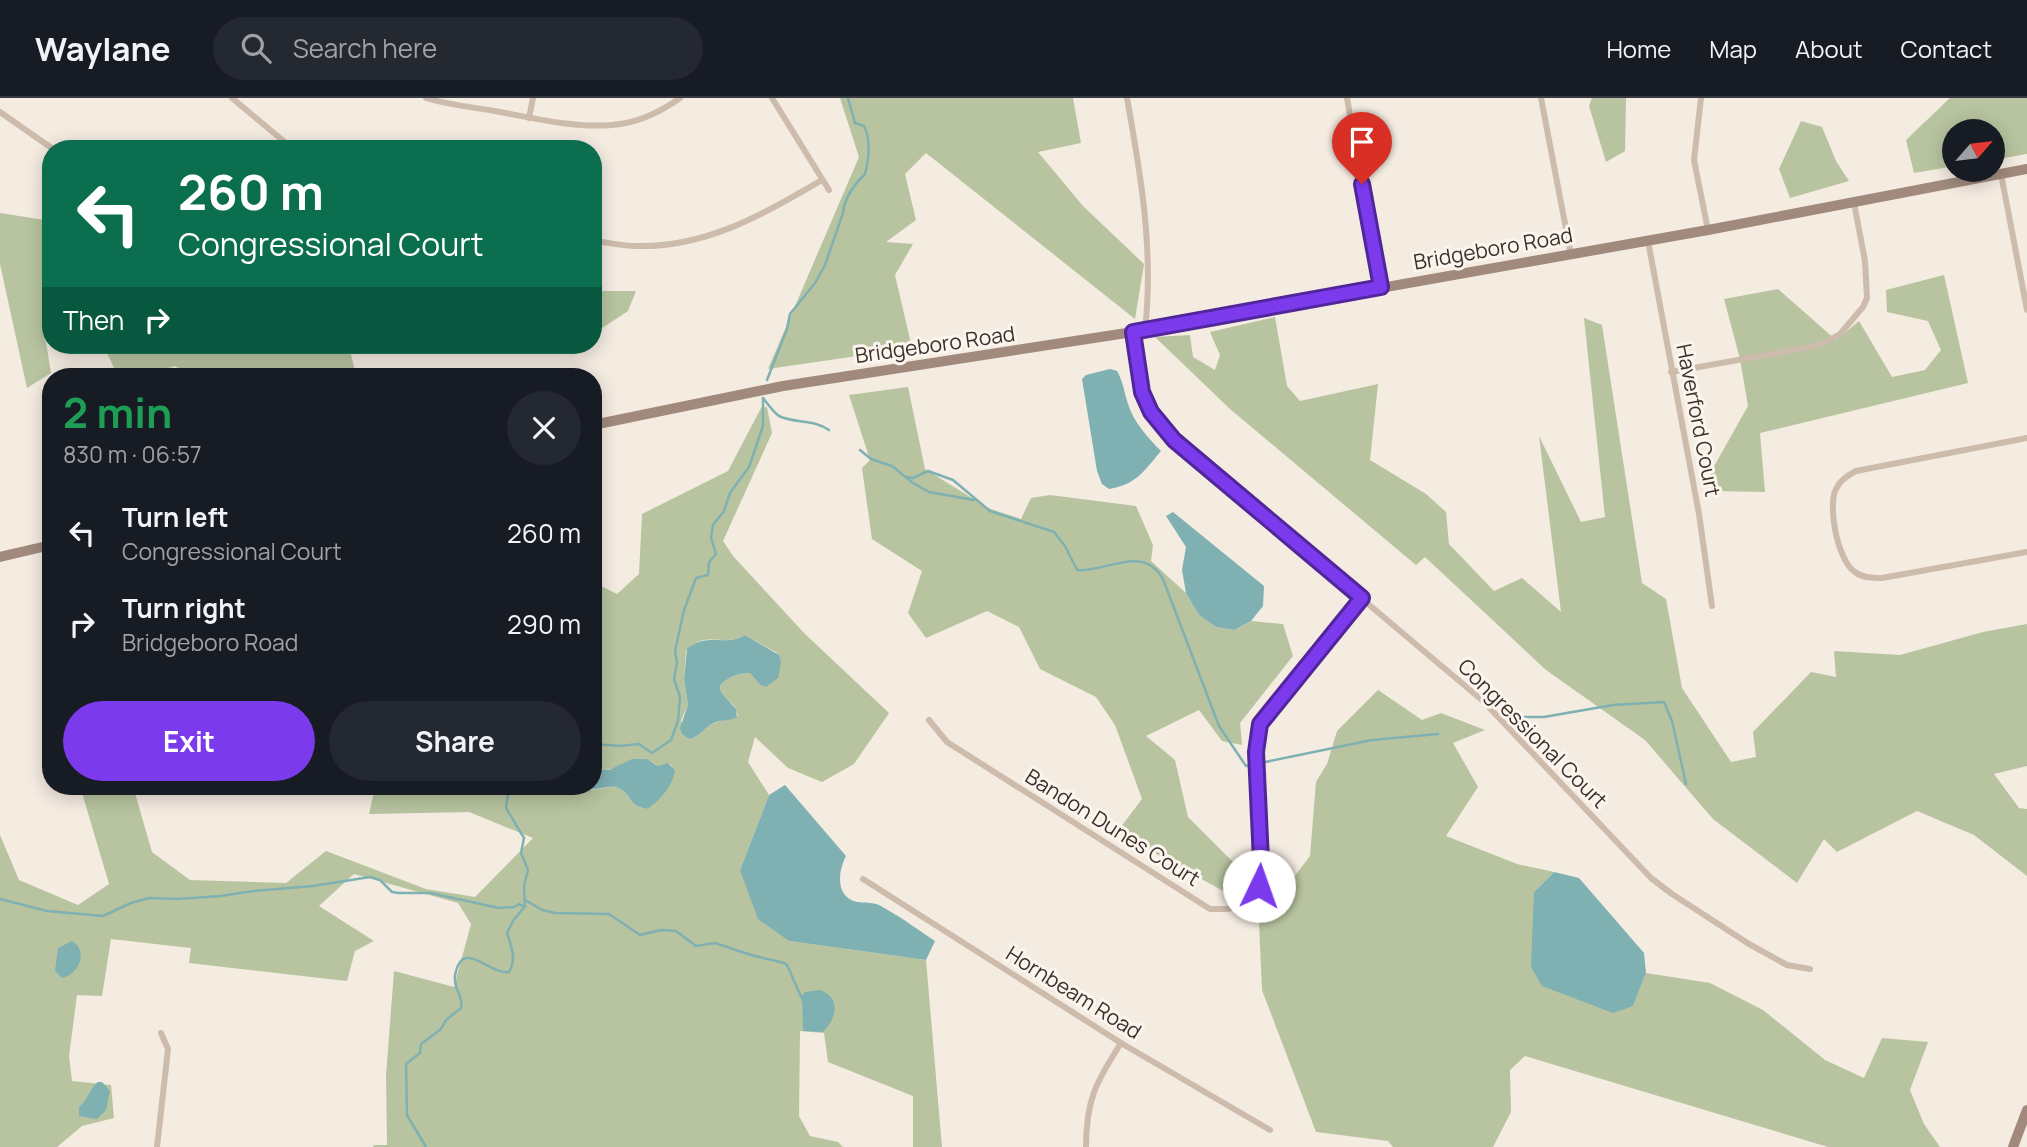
<!DOCTYPE html>
<html lang="en">
<head>
<meta charset="utf-8">
<style>
	:root { --surface:#171b24; --page:#242831; --text:#f1f3f6; --muted:#9ea1a6; --line:#363941; --accent:#7c3aed }
	body { margin:0; font-family:Manrope,sans-serif; background:var(--page); color:var(--text); height:100vh; display:flex; flex-direction:column; font-size:26px; white-space:nowrap }
	* { box-sizing:border-box; margin:0 }
	p { font-size:23px; color:var(--muted) }
	.icon { flex:none; width:38px; height:38px; fill:none; stroke:currentColor; stroke-width:2; stroke-linecap:round; stroke-linejoin:round }
	.map { position:relative; flex:1; overflow:hidden }
	.drawer { position:absolute; left:42px; top:270px; width:560px; height:427px; display:flex; flex-direction:column; background:var(--surface); border-radius:28px; box-shadow:0 4px 18px #0003 }
	.drawer>* { flex:none }
	.banner { position:absolute; left:42px; top:42px; width:560px; height:214px; border-radius:28px; box-shadow:0 4px 18px #0003; background:#0b6e4f; color:#fff; overflow:hidden }
	.needle { width:46px; rotate:62deg }
	.buttons { position:absolute; left:1942px; top:21px; display:grid; gap:14px }
	.buttons a { display:grid; place-items:center; width:63px; height:63px; border-radius:50%; background:var(--surface); box-shadow:0 4px 18px #0003; font-size:35px }
	.pin { position:absolute; display:grid; place-items:center; width:60px; height:60px; color:#fff; margin:-72px -30px; border-radius:50% 50% 50% 0; rotate:-45deg; box-shadow:0 0 7px #0007 }
	.pin .icon { rotate:45deg }
	.me { position:absolute; width:77px; margin:-38px; rotate:3deg; stroke-linejoin:round; filter:drop-shadow(0 0 5px #0008) }
	.turn { display:flex; align-items:center; gap:24px; height:147px; padding:0 21px; font-size:32px }
	.turn .icon { width:91px; height:91px; stroke-width:2.5 }
	.turn b { display:block; font-size:49px; line-height:60px }
	.then { display:flex; align-items:center; height:66px; padding:0 21px; background:#0003; gap:14px; font-size:26px }
	.round { display:grid; place-items:center; flex:none; width:74px; height:74px; border-radius:37px; background:var(--page) }
	.headline { display:flex; align-items:center; justify-content:space-between; height:119px; padding:0 21px }
	h1 { font-size:42px; font-weight:700; line-height:52px; color:#1e9e55 }
	.action { display:flex; gap:14px; margin-top:auto; padding:14px 21px }
	.action a { flex:1; height:80px; border-radius:42px; background:var(--accent); color:#fff; font-size:28px; font-weight:700; line-height:80px; text-align:center }
	.action a+a { background:var(--page); color:var(--text) }
	ul { padding:0; list-style:none }
	li { display:flex; align-items:center; gap:21px; height:91px; padding:0 21px }
	li div { flex:1 }
	li b { display:block; font-size:26px }
	li em { font-style:normal }
	header { display:flex; align-items:center; gap:42px; box-sizing:border-box; height:98px; padding:0 35px; background:var(--surface); border-bottom:2px solid var(--line) }
	header strong { font-size:33px }
	nav { display:flex; gap:38px; margin-inline-start:auto; font-size:24px }
	.search { width:490px; height:63px; background:var(--page); display:flex; align-items:center; gap:18px; box-sizing:border-box; padding:0 24px; border-radius:38px; color:var(--muted); font-size:26px }
	.map>svg:first-child { display:block }
	.green { fill:#b8c4a0; fill-rule:evenodd }
	.water { fill:#7fb0b2 }
	.lines { fill:none; stroke-linecap:round; stroke-linejoin:round }
	.stream { stroke:#7fb0b2; stroke-width:2.5 }
	.street { stroke:#cdbbac; stroke-width:6 }
	.secondary { stroke:#a18a7d; stroke-width:10 }
	.route-casing { stroke:#51269a; stroke-width:18 }
	.route { stroke:#7c3aed; stroke-width:12 }
	.labels { text-anchor:middle; dominant-baseline:central; stroke-width:6; stroke-linejoin:round; paint-order:stroke }
	.street-label { font-size:21px; fill:#3b302b; stroke:#fbf5ee }
</style>
</head>
<body>
<header>
<strong>Waylane</strong>
<div class="search"><svg class="icon" aria-label="search" viewBox="0 0 24 24"><circle cx="10" cy="10" r="6"/><path d="M15 15l6 6"/></svg>Search here</div>
<nav><a>Home</a><a>Map</a><a>About</a><a>Contact</a></nav>
</header>
<div class="map">
<svg width="2027" height="1049" viewBox="0 0 2027 1049">
	<rect width="100%" height="100%" fill="#f4ebe1"/>
	<g class="green">
		<path d="M 840,0 L 1073,0 L 1081,45 L 1038,54 L 1083,108 L 1144,166 L 1135,221 L 926,55 L 905,76 L 916,122 L 886,144 L 913,146 L 895,177 L 912,250 L 768,271 L 859,59 Z"/>
		<path d="M 1592,0 L 1626,0 L 1625,53 L 1606,64 L 1589,8 Z"/>
		<path d="M 1950,0 L 2027,0 L 2027,56 L 1993,62 L 1993,33 L 1955,33 L 1955,68 L 1914,75 L 1906,42 Z"/>
		<path d="M 1801,23 L 1822,29 L 1836,63 L 1849,83 L 1790,100 L 1779,71 Z"/>
		<path d="M 0,115 L 51,123 L 51,217 L 42,220 L 51,275 L 27,290 L 0,166 Z"/>
		<path d="M 1944,177 L 1968,285 L 1760,335 L 1765,394 L 1714,393 L 1708,379 L 1748,308 L 1740,261 L 1724,201 L 1778,191 L 1836,242 L 1859,223 L 1892,279 L 1925,272 L 1941,252 L 1928,223 L 1887,214 L 1886,192 Z"/>
		<path d="M 593,193 L 636,193 L 628,213 L 593,236 Z"/>
		<path d="M 1275,219 L 1287,288 L 1300,303 L 1378,286 L 1370,362 L 1426,396 L 1446,414 L 1449,446 L 1494,493 L 1522,480 L 1561,514 L 1539,338 L 1581,424 L 1605,419 L 1584,220 L 1602,227 L 1642,485 L 1666,501 L 1682,590 L 1731,664 L 1756,659 L 1753,634 L 1811,574 L 1836,579 L 1834,553 L 1900,557 L 1983,534 L 2027,526 L 2027,668 L 1994,676 L 2019,710 L 2027,711 L 2027,778 L 1974,737 L 1917,713 L 1837,754 L 1824,741 L 1797,785 L 1713,721 L 1645,642 L 1546,572 L 1425,459 L 1416,467 L 1230,311 L 1155,239 L 1190,237 L 1193,259 L 1215,272 L 1220,257 L 1210,234 Z"/>
		<path d="M 103,247 L 349,247 L 356,278 L 192,278 L 175,268 L 140,278 L 118,278 Z"/>
		<path d="M 908,289 L 925,371 L 988,410 L 1021,421 L 1031,400 L 1050,397 L 1136,408 L 1153,447 L 1151,463 L 1186,495 L 1199,517 L 1216,529 L 1234,532 L 1251,523 L 1283,526 L 1293,558 L 1240,625 L 1242,647 L 1222,643 L 1199,612 L 1146,638 L 1175,662 L 1188,719 L 1235,766 L 1237,789 L 1225,794 L 1117,734 L 1142,701 L 1115,627 L 1096,599 L 1040,571 L 1019,529 L 987,513 L 926,540 L 908,515 L 922,473 L 872,441 L 862,370 L 870,362 L 849,297 Z"/>
		<path d="M 767,309 L 772,335 L 723,443 L 733,458 L 805,536 L 889,615 L 854,666 L 822,684 L 788,670 L 755,639 L 748,664 L 769,697 L 740,772 L 789,843 L 926,862 L 942,1049 L 913,1049 L 913,998 L 828,964 L 824,935 L 800,933 L 799,1018 L 810,1038 L 838,1044 L 843,1049 L 373,1049 L 374,1047 L 387,1047 L 386,978 L 394,873 L 454,889 L 471,826 L 458,805 L 354,776 L 319,808 L 374,843 L 355,853 L 347,883 L 189,865 L 191,850 L 111,841 L 102,898 L 77,897 L 69,958 L 72,983 L 111,987 L 114,1020 L 82,1028 L 57,1049 L 0,1049 L 0,737 L 19,782 L 78,807 L 109,786 L 80,688 L 133,688 L 152,754 L 190,782 L 286,785 L 326,753 L 426,791 L 475,799 L 533,740 L 469,714 L 369,716 L 373,698 L 390,688 L 581,688 C 594,698 607,684 620,691 C 632,697 627,707 647,711 L 663,696 L 675,672 L 670,666 L 658,668 C 639,652 629,667 610,671 C 605,673 599,672 593,672 L 593,523 L 598,520 L 593,511 L 593,484 L 617,496 L 639,476 L 642,416 L 728,373 L 761,310 ZM 745,537 L 777,555 L 778,577 L 766,589 L 760,587 L 750,575 C 740,575 727,579 720,588 L 721,594 L 735,609 L 738,618 C 728,624 724,621 715,625 C 705,629 700,639 689,641 L 681,623 L 688,607 L 684,581 L 686,553 C 704,531 725,550 745,537 Z"/>
		<path d="M 1378,592 L 1422,622 L 1441,615 L 1485,632 L 1453,645 L 1478,689 L 1446,738 L 1517,766 L 1554,774 L 1534,794 L 1633,908 L 1646,875 L 1710,885 L 1763,912 L 1825,962 L 1864,980 L 1882,940 L 1928,944 L 1910,992 L 1924,1026 L 1940,1049 L 1828,1049 L 1525,958 L 1510,972 L 1511,1014 L 1493,1049 L 1393,1049 L 1388,1043 L 1316,1034 L 1262,892 L 1259,825 L 1310,758 L 1316,684 L 1327,666 L 1337,633 Z"/>
	</g>
	<g class="water">
		<path d="M 1110,271 L 1117,273 C 1123,283 1124,294 1128,306 C 1133,323 1148,340 1161,353 C 1143,374 1137,386 1109,391 L 1102,386 L 1097,373 L 1082,281 L 1086,277 Z"/>
		<path d="M 1173,414 L 1264,488 L 1263,508 L 1251,523 L 1234,532 L 1216,529 L 1199,517 L 1186,495 L 1182,472 L 1186,449 L 1166,418 Z"/>
		<path d="M 745,537 L 779,557 L 781,564 L 778,580 L 766,589 L 760,587 L 750,575 C 739,575 727,579 720,588 L 721,594 L 736,611 L 737,619 C 729,624 722,621 714,625 C 705,629 700,639 689,641 L 682,636 L 680,630 L 688,607 L 684,581 L 687,551 C 705,534 727,549 745,537 Z"/>
		<path d="M 632,661 L 647,661 L 658,668 L 668,665 L 675,672 C 673,687 660,703 647,711 C 627,707 633,698 620,691 C 607,684 594,697 581,688 L 593,688 L 593,672 L 609,672 Z"/>
		<path d="M 785,687 L 846,758 C 838,773 835,799 857,804 C 864,805 872,804 879,807 C 898,817 917,831 935,843 L 926,862 L 789,843 L 758,821 L 740,772 L 769,697 Z"/>
		<path d="M 1554,774 L 1579,780 L 1644,855 L 1646,875 L 1633,908 L 1613,915 L 1542,888 L 1531,869 L 1534,794 Z"/>
		<path d="M 72,843 C 89,853 79,876 62,880 L 55,873 L 58,850 Z"/>
		<path d="M 820,892 C 842,900 836,921 823,934 L 803,933 L 802,898 L 805,894 Z"/>
		<path d="M 102,984 L 110,993 L 106,1012 L 97,1021 L 79,1018 L 79,1009 C 89,1001 90,989 98,984 Z"/>
	</g>
	<g class="lines">
		<g class="stream">
			<path d="M 767,282 L 787,231 L 790,216 L 815,185 L 825,167 L 843,115 C 844,100 855,85 865,76 C 869,60 871,42 864,28 L 855,25 L 848,0"/>
			<path d="M 763,300 C 768,306 773,314 779,318 C 796,326 814,321 829,332"/>
			<path d="M 860,352 L 871,361 L 892,368 L 913,385 L 929,394 L 974,402"/>
			<path d="M 907,379 L 913,380 L 928,373 L 953,382 L 990,413 L 1054,434 L 1065,448 L 1077,472 C 1106,475 1142,445 1163,481 L 1219,628 L 1246,668 L 1372,642 L 1438,636"/>
			<path d="M 1520,619 L 1544,619 L 1613,607 L 1664,604 L 1672,623 L 1686,686"/>
			<path d="M 593,646 L 620,648 L 639,646 L 652,655 L 671,642 L 678,623 L 680,599 L 674,581 L 677,565 L 675,553 L 684,512 L 696,480 L 708,477 L 709,464 L 716,456 L 711,440 L 713,427 L 724,413 L 730,395 L 749,369 L 763,328 L 763,300"/>
			<path d="M 0,801 L 47,813 L 103,818 L 131,805 L 149,800 L 177,801 L 221,798 L 253,793 L 313,788 L 370,779 L 380,782 L 392,794 L 399,795 L 430,795 L 499,810 L 514,809 L 519,806 L 525,809"/>
			<path d="M 527,803 L 542,812 L 555,815 L 609,816 L 640,837 L 661,832 L 676,833 L 696,848 L 715,845 L 751,857 L 784,865 L 787,867 L 803,903"/>
			<path d="M 426,1049 L 407,1017 L 406,966 L 420,955 L 421,946 L 441,931 L 446,922 L 461,910 C 464,898 453,891 455,878 C 462,838 488,877 509,874 C 517,861 511,848 507,835 L 513,823 L 525,808 L 524,788 L 528,772 L 521,755 L 524,740 L 506,710 L 508,696 L 514,688"/>
		</g>
		<g class="street">
			<path d="M 232,0 L 293,51"/>
			<path d="M 426,0 C 448,7 472,9 495,13 C 532,20 574,30 612,27 C 638,25 659,15 680,0"/>
			<path d="M 772,0 L 829,92"/>
			<path d="M 1127,0 C 1141,78 1154,153 1145,232"/>
			<path d="M 1347,0 L 1381,189"/>
			<path d="M 1541,0 L 1571,157"/>
			<path d="M 1701,0 L 1694,62 L 1708,132"/>
			<path d="M 0,14 L 53,51"/>
			<path d="M 529,20 L 533,0"/>
			<path d="M 2001,76 L 2027,212"/>
			<path d="M 593,143 C 607,144 622,148 636,148 C 707,150 763,116 822,82"/>
			<path d="M 1648,143 L 1699,416 L 1712,508"/>
			<path d="M 1133,234 L 1142,294 L 1151,314 L 1174,342 L 1483,603 L 1651,780 L 1672,796 L 1749,846 L 1787,867 L 1810,871"/>
			<path d="M 1671,274 L 1811,249 L 1822,246 L 1840,236 L 1863,209 L 1867,200 L 1865,163 L 1854,105"/>
			<path d="M 2027,340 L 1856,373 C 1848,377 1840,382 1836,391 C 1827,409 1838,463 1855,474 C 1863,480 1872,480 1882,480 L 2027,454"/>
			<path d="M 929,622 L 947,644 L 1210,811 L 1229,811 L 1247,804 L 1259,788 L 1261,763 L 1256,655 L 1260,626 L 1362,500"/>
			<path d="M 863,781 L 1121,945 L 1270,1032"/>
			<path d="M 157,1049 L 168,951 L 161,935"/>
			<path d="M 1086,1049 C 1086,1002 1096,984 1121,945"/>
		</g>
		<g class="secondary">
			<path d="M 593,327 L 783,288 L 1133,234 L 1708,132 L 2027,71"/>
			<path d="M 0,459 L 51,447"/>
			<path d="M 2013,1049 L 2027,1012"/>
		</g>
	</g>
	<g class="lines">
		<defs>
			<path id="route" d="M 1259,788 L 1261,763 L 1256,654 L 1260,626 L 1362,500 L 1174,342 L 1151,314 L 1142,294 L 1133,234 L 1381,189 L 1362,86"/>
		</defs>
		<use href="#route" class="route-casing"/>
		<use href="#route" class="route"/>
	</g>
	<g class="labels">
		<g class="street-label">
			<text transform="translate(1493 150) rotate(-10)">Bridgeboro Road</text>
			<text transform="translate(935 246) rotate(-8)">Bridgeboro Road</text>
			<text transform="translate(1699 322) rotate(79)">Haverford Court</text>
			<text transform="translate(1533 635) rotate(45)">Congressional Court</text>
			<text transform="translate(1113 729) rotate(32)">Bandon Dunes Court</text>
			<text transform="translate(1074 894) rotate(32)">Hornbeam Road</text>
		</g>
	</g>
</svg>
<div class="buttons">
<a><svg class="needle" viewBox="-14 -14 28 28"><path d="M0-13l5 13h-10z" fill="#e53935"/><path d="M0 13l5-13h-10z" fill="#9ea1a6"/></svg></a>
</div>
<div class="pin" style="left:1362px;top:86px;background:#d93025"><svg class="icon" aria-label="arrive" viewBox="0 0 24 24"><path d="M6 21V4h12l-3 4 3 4H6"/></svg></div>
<svg class="me" style="left:1259px;top:788px" viewBox="-20 -20 40 40"><circle r="19" fill="#fff"/><path d="M0-13L10 11 0 6-10 11z" fill="#7c3aed"/></svg>
<div class="banner">
<div class="turn"><svg class="icon" aria-label="left" viewBox="0 0 24 24"><path d="M17 20v-9H6M10 6l-5 5 5 5"/></svg><div><b>260 m</b>Congressional Court</div></div>
<div class="then">Then<svg class="icon" aria-label="right" viewBox="0 0 24 24"><path d="M7 20v-9h11M14 6l5 5-5 5"/></svg></div>
</div>
<section class="drawer">
<div class="headline"><div><h1>2 min</h1><p>830 m · 06:57</p></div><a class="round"><svg class="icon" aria-label="close" viewBox="0 0 24 24"><path d="M6 6l12 12M18 6L6 18"/></svg></a></div>
<ul>
<li><svg class="icon" aria-label="left" viewBox="0 0 24 24"><path d="M17 20v-9H6M10 6l-5 5 5 5"/></svg><div><b>Turn left</b><p>Congressional Court</p></div><em>260 m</em></li>
<li><svg class="icon" aria-label="right" viewBox="0 0 24 24"><path d="M7 20v-9h11M14 6l5 5-5 5"/></svg><div><b>Turn right</b><p>Bridgeboro Road</p></div><em>290 m</em></li>
</ul>
<div class="action"><a>Exit</a><a>Share</a></div>
</section>
</div>
</body>
</html>
